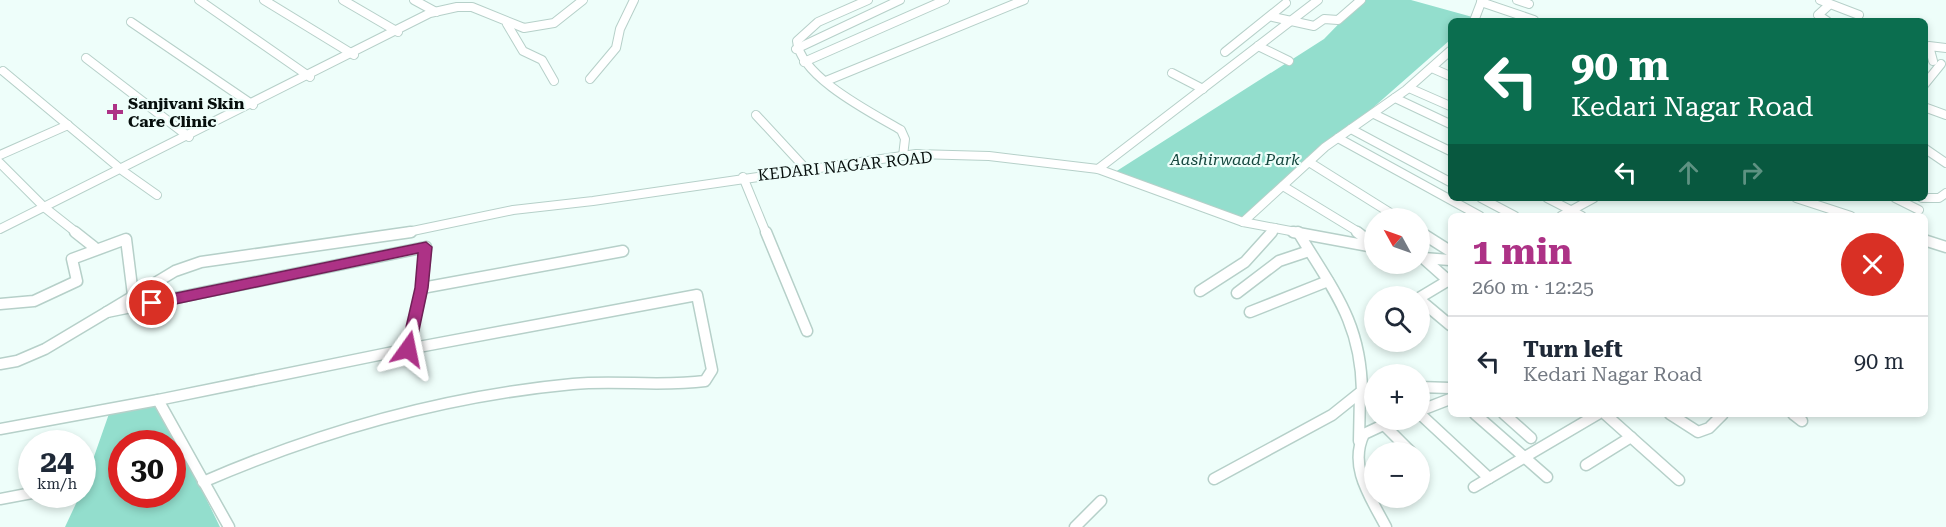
<!DOCTYPE html>
<html lang="en">
<head>
<meta charset="utf-8">
<style>
	:root { --surface:#fff; --page:#f2f2f3; --text:#1f2937; --muted:#747a83; --line:#e0e1e3; --accent:#ad3286 }
	body { margin:0; font-family:"Roboto Serif",serif; background:var(--page); color:var(--text); height:100vh; display:flex; flex-direction:column; font-size:22px; white-space:nowrap }
	* { box-sizing:border-box; margin:0 }
	p { font-size:20px; color:var(--muted) }
	.icon { flex:none; width:33px; height:33px; fill:none; stroke:currentColor; stroke-width:2; stroke-linecap:round; stroke-linejoin:round }
	.map { position:relative; flex:1; overflow:hidden }
	.drawer { position:absolute; left:1448px; top:213px; width:480px; height:204px; display:flex; flex-direction:column; background:var(--surface); border-radius:9px; box-shadow:0 3px 9px #0003 }
	.drawer>* { flex:none }
	.guide { position:absolute; left:1448px; top:18px; width:480px; height:183px; border-radius:9px; box-shadow:0 3px 9px #0003; background:#0b6e4f; color:#fff; overflow:hidden }
	.needle { width:39px; rotate:310deg }
	.tools { position:absolute; left:1364px; top:208px; display:grid; gap:12px }
	.tools a { display:grid; place-items:center; width:66px; height:66px; border-radius:50%; background:var(--surface); box-shadow:0 3px 9px #0003; font-size:30px }
	.speed { position:absolute; left:18px; top:430px; display:flex; gap:12px; font-size:30px; font-weight:700; text-align:center }
	.speed>* { display:grid; place-content:center; width:78px; height:78px; border-radius:50%; background:var(--surface); box-shadow:0 3px 9px #0003; line-height:1 }
	.speed small { font-size:15px; font-weight:400 }
	.speed .limit { border:9px solid #d22; background:#fff; color:#111 }
	.pin { position:absolute; display:grid; place-items:center; width:51px; height:51px; color:#fff; margin:-26px; border:3px solid #fff; border-radius:50%; box-shadow:0 2px 6px #0007 }
	.me { position:absolute; width:66px; margin:-33px; rotate:12deg; stroke-linejoin:round; filter:drop-shadow(0 0 4px #0008) }
	.turn { display:flex; align-items:center; gap:21px; height:126px; padding:0 24px; font-size:27px }
	.turn .icon { width:78px; height:78px; stroke-width:2.5 }
	.turn b { display:block; font-size:42px; line-height:51px }
	.lanes { display:flex; align-items:center; height:57px; padding:0 24px; background:#0003; justify-content:center; gap:30px; direction:ltr }
	.lanes .off { opacity:.35 }
	.round { display:grid; place-items:center; flex:none; width:63px; height:63px; border-radius:32px; background:var(--page) }
	.overview { display:flex; align-items:center; justify-content:space-between; height:102px; padding:0 24px }
	h1 { font-size:36px; font-weight:700; line-height:45px; color:var(--accent) }
	ul { padding:0; list-style:none }
	li { display:flex; align-items:center; gap:18px; height:90px; padding:0 24px; border-top:2px solid var(--line) }
	li div { flex:1 }
	li b { display:block; font-size:22px }
	li em { font-style:normal }
	.map>svg:first-child { display:block }
	.green { fill:#93decd; fill-rule:evenodd }
	.lines { fill:none; stroke-linecap:round; stroke-linejoin:round }
	.minor-far1-casing { stroke:#b6d0c9; stroke-width:10 }
	.minor-casing { stroke:#b6d0c9; stroke-width:13 }
	.minor-far1 { stroke:#fff; stroke-width:8 }
	.minor { stroke:#fff; stroke-width:10 }
	.route { fill:#ad3286; stroke:#702057; stroke-width:1.5 }
	.poi-dot { fill:#ad3286; stroke:#eefefa; stroke-width:2 }
	.labels { text-anchor:middle; dominant-baseline:central; stroke-width:4.5; stroke-linejoin:round; paint-order:stroke }
	.poi-label { font-size:16px; font-weight:bold; fill:#060e0c; stroke:#eefefa; text-anchor:start }
	.park-label { font-size:16px; font-style:italic; fill:#16483f; stroke:#eefefa }
	.street-label { font-size:16px; fill:#060e0c; stroke:#eefefa }
</style>
</head>
<body>
<div class="map">
<svg width="1946" height="527" viewBox="0 0 1946 527">
	<rect width="100%" height="100%" fill="#eefefa"/>
	<g class="green">
		<path d="M 1362,0 L 1411,0 L 1476,18 L 1472,21 L 1450,21 L 1450,40 L 1243,222 L 1112,174 L 1324,39 Z"/>
		<path d="M 158,400 L 220,527 L 65,527 L 80,495 L 82,495 L 83,488 L 111,408 ZM 122,444 L 172,444 L 172,495 L 122,495 Z"/>
	</g>
	<g class="lines">
		<defs>
			<g id="minor-far1">
				<path d="M 199,0 L 310,77"/>
				<path d="M 264,0 L 354,55"/>
				<path d="M 343,0 L 398,32"/>
				<path d="M 414,0 L 436,12"/>
				<path d="M 868,0 L 818,22 L 797,41 C 800,77 872,113 901,130 L 905,139 L 903,156"/>
				<path d="M 1517,0 L 1529,4"/>
				<path d="M 1820,0 L 1859,15"/>
				<path d="M 1481,2 L 1534,20"/>
				<path d="M 1273,17 L 1314,26 L 1324,19 L 1338,20 L 1361,0"/>
				<path d="M 1474,21 L 1482,0"/>
				<path d="M 1827,21 L 1818,15 L 1829,5"/>
				<path d="M 131,22 L 253,105"/>
				<path d="M 507,24 L 523,51 L 542,60 L 554,81"/>
				<path d="M 1258,46 L 1289,61"/>
				<path d="M 796,49 L 900,0"/>
				<path d="M 1225,52 L 1286,3"/>
				<path d="M 86,58 L 189,137"/>
				<path d="M 1933,61 L 1929,46 L 1946,48"/>
				<path d="M 804,62 L 945,0"/>
				<path d="M 1434,69 L 1450,76"/>
				<path d="M 3,71 L 123,171 L 157,195"/>
				<path d="M 1172,73 L 1203,89"/>
				<path d="M 590,79 L 616,48 L 620,29 L 634,0"/>
				<path d="M 826,81 L 1024,0"/>
				<path d="M 1924,85 L 1941,64"/>
				<path d="M 1409,88 L 1450,106"/>
				<path d="M 1395,98 L 1450,124"/>
				<path d="M 1924,107 L 1946,115"/>
				<path d="M 1374,114 L 1450,151"/>
				<path d="M 756,115 L 806,169"/>
				<path d="M 1351,129 L 1450,182"/>
				<path d="M 1338,138 L 1480,216"/>
				<path d="M 1924,148 L 1946,163"/>
				<path d="M 0,155 L 68,125"/>
				<path d="M 1309,162 L 1400,219"/>
				<path d="M 0,163 L 44,207 L 77,233"/>
				<path d="M 1098,169 L 1318,0"/>
				<path d="M 743,177 L 766,233"/>
				<path d="M 1283,186 L 1360,233"/>
				<path d="M 1481,198 L 1515,216"/>
				<path d="M 1547,198 L 1582,216"/>
				<path d="M 1796,198 L 1851,216"/>
				<path d="M 1895,198 L 1919,210"/>
				<path d="M 1922,198 L 1939,198 L 1946,193"/>
				<path d="M 1561,216 L 1594,198"/>
				<path d="M 1243,222 L 1325,147 L 1406,90 L 1450,51"/>
				<path d="M 0,229 L 430,13 L 457,7 L 472,7 L 524,28 L 554,23 L 583,0"/>
				<path d="M 1419,231 L 1422,233"/>
				<path d="M 403,233 L 513,210 L 593,201 L 916,154 L 989,156 L 1098,169 L 1243,222 L 1301,233"/>
				<path d="M 1271,233 L 1275,228"/>
			</g>
			<g id="minor">
				<path d="M 75,232 L 94,247"/>
				<path d="M 766,232 L 807,331"/>
				<path d="M 1293,232 L 1374,247"/>
				<path d="M 1357,232 L 1374,245"/>
				<path d="M 1420,232 L 1450,251"/>
				<path d="M 1924,240 L 1946,247"/>
				<path d="M 1423,258 L 1450,282"/>
				<path d="M 1423,258 L 1450,260"/>
				<path d="M 422,288 L 623,251"/>
				<path d="M 1200,291 L 1245,262 L 1272,232"/>
				<path d="M 1237,293 L 1279,261 L 1309,251"/>
				<path d="M 1419,298 L 1449,280"/>
				<path d="M 1419,299 L 1450,325"/>
				<path d="M 0,304 L 34,301 L 77,281 L 72,259 L 126,239 L 133,295"/>
				<path d="M 107,312 L 175,271 L 201,262 L 411,232"/>
				<path d="M 1250,312 L 1328,281"/>
				<path d="M 0,364 L 17,361 L 45,349 L 107,312 L 426,247 L 422,288 L 408,349"/>
				<path d="M 1419,387 L 1450,388"/>
				<path d="M 158,400 L 408,349 L 697,295 L 712,370 L 705,381 C 661,387 617,380 573,384 C 444,396 321,431 203,482"/>
				<path d="M 1419,411 L 1450,399"/>
				<path d="M 1419,413 L 1489,478"/>
				<path d="M 1475,414 L 1547,477"/>
				<path d="M 1504,414 L 1531,438"/>
				<path d="M 1605,414 L 1679,480"/>
				<path d="M 1670,414 L 1698,432 L 1709,428 L 1723,414"/>
				<path d="M 1793,414 L 1802,421"/>
				<path d="M 1383,424 L 1412,453"/>
				<path d="M 0,429 L 158,400 L 229,527"/>
				<path d="M 1359,441 L 1360,393"/>
				<path d="M 1586,465 L 1631,437"/>
				<path d="M 1214,479 L 1332,415 L 1362,391 C 1361,321 1332,289 1298,232"/>
				<path d="M 1474,487 L 1598,414"/>
				<path d="M 0,499 L 32,493"/>
				<path d="M 1075,527 L 1101,501"/>
				<path d="M 1386,527 C 1371,498 1348,467 1364,434 L 1394,420"/>
			</g>
		</defs>
		<use href="#minor-far1" class="minor-far1-casing"/>
		<use href="#minor" class="minor-casing"/>
		<use href="#minor-far1" class="minor-far1"/>
		<use href="#minor" class="minor"/>
	</g>
	<path class="route" d="M 426,242 L 432,247 L 428,288 L 415,349 L 408,355 L 401,349 L 415,288 L 418,253 L 152,309 L 145,303 L 152,298 Z"/>
	<path class="poi-dot" d="M112 103h6v6h6v6h-6v6h-6v-6h-6v-6h6z"/>
	<g class="labels">
		<g class="poi-label">
			<text x="128" y="103">Sanjivani Skin<tspan x="128" dy="18">Care Clinic</tspan></text>
		</g>
		<g class="park-label">
			<text x="1235" y="159">Aashirwaad Park</text>
		</g>
		<g class="street-label">
			<text transform="translate(845 166) rotate(-6)">KEDARI NAGAR ROAD</text>
		</g>
	</g>
</svg>
<div class="tools">
<a><svg class="needle" viewBox="-14 -14 28 28"><path d="M0-13l5 13h-10z" fill="#e53935"/><path d="M0 13l5-13h-10z" fill="#747a83"/></svg></a>
<a><svg class="icon" aria-label="search" viewBox="0 0 24 24"><circle cx="10" cy="10" r="6"/><path d="M15 15l6 6"/></svg></a>
<a>+</a>
<a>−</a>
</div>
<div class="speed"><div>24<small>km/h</small></div><div class="limit">30</div></div>
<div class="pin" style="left:152px;top:303px;background:#d93025"><svg class="icon" aria-label="arrive" viewBox="0 0 24 24"><path d="M6 21V4h12l-3 4 3 4H6"/></svg></div>
<svg class="me" style="left:408px;top:349px" viewBox="-20 -20 40 40"><path d="M0-17L14 15 0 8-14 15z" fill="#ad3286" stroke="#fff" stroke-width="4"/></svg>
<div class="guide">
<div class="turn"><svg class="icon" aria-label="left" viewBox="0 0 24 24"><path d="M17 20v-9H6M10 6l-5 5 5 5"/></svg><div><b>90 m</b>Kedari Nagar Road</div></div>
<div class="lanes"><svg class="icon" aria-label="left" viewBox="0 0 24 24"><path d="M17 20v-9H6M10 6l-5 5 5 5"/></svg><svg class="icon off" aria-label="ahead" viewBox="0 0 24 24"><path d="M12 20V5M6 11l6-6 6 6"/></svg><svg class="icon off" aria-label="right" viewBox="0 0 24 24"><path d="M7 20v-9h11M14 6l5 5-5 5"/></svg></div>
</div>
<section class="drawer">
<div class="overview"><div><h1>1 min</h1><p>260 m · 12:25</p></div><a class="round" style="background:#d93025;color:#fff"><svg class="icon" aria-label="close" viewBox="0 0 24 24"><path d="M6 6l12 12M18 6L6 18"/></svg></a></div>
<ul>
<li><svg class="icon" aria-label="left" viewBox="0 0 24 24"><path d="M17 20v-9H6M10 6l-5 5 5 5"/></svg><div><b>Turn left</b><p>Kedari Nagar Road</p></div><em>90 m</em></li>
</ul>
</section>
</div>
</body>
</html>
